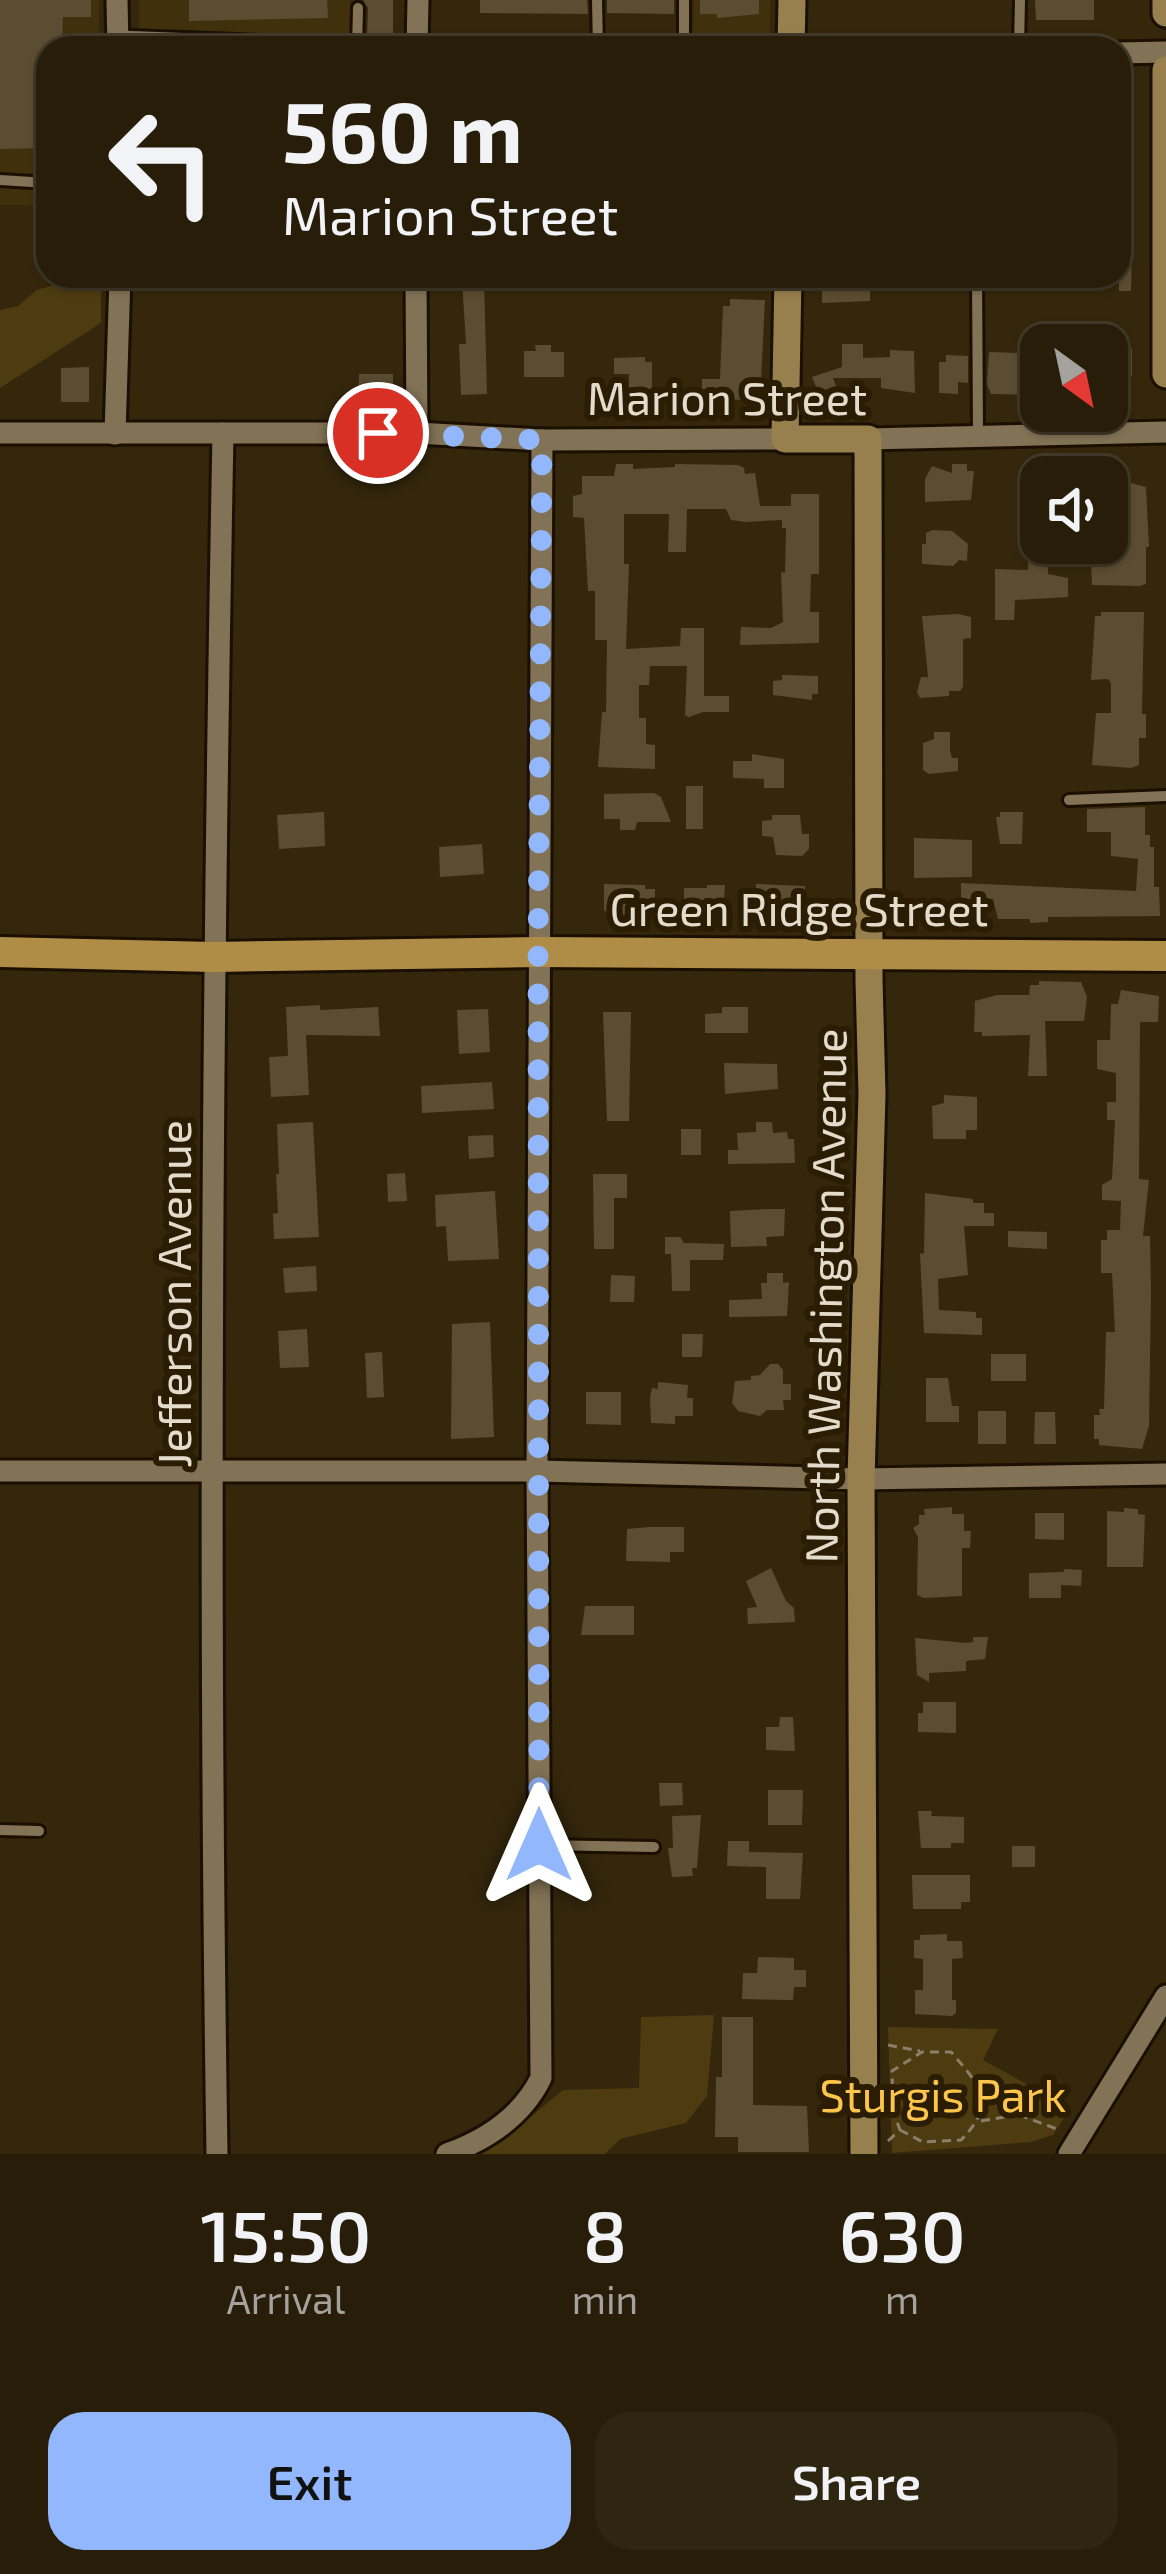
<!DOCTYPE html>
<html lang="en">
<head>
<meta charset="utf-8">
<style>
	:root { --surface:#271d09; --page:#2f2612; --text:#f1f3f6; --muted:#a4a29c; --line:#433b2a; --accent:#93b7fd }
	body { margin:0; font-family:"Exo 2",sans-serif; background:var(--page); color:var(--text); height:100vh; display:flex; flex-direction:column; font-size:45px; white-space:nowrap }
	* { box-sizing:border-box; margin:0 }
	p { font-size:39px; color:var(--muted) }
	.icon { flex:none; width:66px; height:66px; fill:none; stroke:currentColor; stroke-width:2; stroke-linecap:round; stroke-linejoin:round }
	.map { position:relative; height:2154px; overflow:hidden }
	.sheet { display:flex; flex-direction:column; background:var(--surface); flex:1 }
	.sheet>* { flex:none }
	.hud { position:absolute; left:36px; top:36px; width:1095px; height:252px; border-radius:36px; box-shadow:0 3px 9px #0004,0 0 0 3px var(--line); background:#271d09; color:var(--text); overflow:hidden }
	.needle { width:78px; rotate:147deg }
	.fabs { position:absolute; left:1020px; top:324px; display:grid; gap:24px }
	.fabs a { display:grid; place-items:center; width:108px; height:108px; border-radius:24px; background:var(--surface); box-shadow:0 3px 9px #0004,0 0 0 3px var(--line); font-size:60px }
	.pin { position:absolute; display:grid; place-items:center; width:102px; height:102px; color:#fff; margin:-51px; border:6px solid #fff; border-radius:50%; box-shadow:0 3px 12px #0007 }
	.me { position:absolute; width:132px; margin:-66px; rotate:0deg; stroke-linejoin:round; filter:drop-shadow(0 0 9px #0008) }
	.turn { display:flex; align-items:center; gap:42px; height:252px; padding:0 48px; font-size:54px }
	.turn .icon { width:156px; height:156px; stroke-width:2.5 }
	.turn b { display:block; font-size:84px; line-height:102px }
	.eta { display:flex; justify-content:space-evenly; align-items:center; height:204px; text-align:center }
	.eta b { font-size:72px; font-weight:600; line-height:84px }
	.button { display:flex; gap:24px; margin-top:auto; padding:24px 48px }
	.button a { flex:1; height:138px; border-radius:36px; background:var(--accent); color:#111; font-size:48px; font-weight:600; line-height:138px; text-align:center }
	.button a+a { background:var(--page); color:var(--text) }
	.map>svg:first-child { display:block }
	.built { fill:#41300c }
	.green { fill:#4f3b10 }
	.building { fill:#5b4d31 }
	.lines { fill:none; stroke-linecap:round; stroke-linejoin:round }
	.lane-casing { stroke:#1b0f00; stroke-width:16 }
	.street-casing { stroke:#1b0f00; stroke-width:27 }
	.secondary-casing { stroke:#1b0f00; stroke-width:33 }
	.primary-casing { stroke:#1b0f00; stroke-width:36 }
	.path { stroke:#8a7f6a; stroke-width:3; stroke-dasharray:9 6; stroke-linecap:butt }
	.lane { stroke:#827356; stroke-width:10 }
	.street { stroke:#827356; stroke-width:21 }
	.secondary { stroke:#98804e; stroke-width:27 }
	.primary { stroke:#af8d47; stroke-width:30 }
	.route { stroke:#93b7fd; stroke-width:21; stroke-dasharray:0 37.8 }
	.labels { text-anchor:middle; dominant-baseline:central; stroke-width:12; stroke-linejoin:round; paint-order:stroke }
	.street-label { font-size:45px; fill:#e3dbcb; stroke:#2a1d03 }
	.park-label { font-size:45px; fill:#fdc549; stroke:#2a1d03 }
</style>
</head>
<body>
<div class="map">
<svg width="1166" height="2154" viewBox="0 0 1166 2154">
	<rect width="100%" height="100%" fill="#34270c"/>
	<g class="built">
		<path d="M 0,0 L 99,0 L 99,48 L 48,48 L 48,205 L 0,205 Z"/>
		<path d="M 139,0 L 350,0 L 351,37 L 139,32 Z"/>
		<path d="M 694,0 L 770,0 L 770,34 L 693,33 Z"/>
	</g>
	<g class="green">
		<path d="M 85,276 L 101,276 L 101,323 L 0,388 L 0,310 L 18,306 L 37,290 Z"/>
		<path d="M 714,2015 L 707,2096 L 686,2123 L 620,2139 L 605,2154 L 468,2154 L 529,2118 L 563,2090 L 639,2088 L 641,2017 Z"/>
		<path d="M 888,2027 L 998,2029 L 983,2060 L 1070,2108 L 1053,2135 L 1031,2142 L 892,2153 Z"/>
	</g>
	<g class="building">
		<path d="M 0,0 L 91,0 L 91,17 L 63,17 L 62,48 L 48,48 L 48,148 L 0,149 Z"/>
		<path d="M 189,0 L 327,0 L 328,18 L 189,21 Z"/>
		<path d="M 363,0 L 393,0 L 393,38 L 367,38 L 368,8 Z"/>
		<path d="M 480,0 L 587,0 L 588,14 L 480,13 Z"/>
		<path d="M 607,0 L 674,0 L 674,14 L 607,13 Z"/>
		<path d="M 700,0 L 759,0 L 759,14 L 717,18 L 717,14 L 700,14 Z"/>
		<path d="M 1035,0 L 1094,0 L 1094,20 L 1036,20 Z"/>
		<path d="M 1119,250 L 1132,250 L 1131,291 L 1119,291 Z"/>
		<path d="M 484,279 L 487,394 L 461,395 L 459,344 L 466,344 L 462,280 Z"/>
		<path d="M 822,283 L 870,283 L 870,301 L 822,303 Z"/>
		<path d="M 730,299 L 765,300 L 760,400 L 702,399 L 702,379 L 720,379 L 723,306 L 730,306 Z"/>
		<path d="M 842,344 L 863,344 L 863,358 L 890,357 L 890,350 L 914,351 L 915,393 L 881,388 L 881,378 L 833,378 L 836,386 L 818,392 L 812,377 L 842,367 Z"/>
		<path d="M 535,345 L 551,345 L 551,352 L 564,352 L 564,377 L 524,377 L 524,351 L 536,351 Z"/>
		<path d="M 1132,348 L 1132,376 L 1129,377 L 1128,387 L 1107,386 L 1107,349 Z"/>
		<path d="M 989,352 L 1041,354 L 1041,395 L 991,394 L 987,384 Z"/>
		<path d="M 946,355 L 968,356 L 968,383 L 958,382 L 958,394 L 939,393 L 939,362 L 946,362 Z"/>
		<path d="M 645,357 L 645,362 L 652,362 L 652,401 L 629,401 L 629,374 L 614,374 L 614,358 Z"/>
		<path d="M 89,367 L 89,402 L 61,402 L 61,368 Z"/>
		<path d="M 359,374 L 393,374 L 393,407 L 358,407 Z"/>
		<path d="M 616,464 L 633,464 L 633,469 L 675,467 L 675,464 L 738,465 L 744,468 L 745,474 L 755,473 L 760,506 L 791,506 L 791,494 L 819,494 L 819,574 L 811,574 L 810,612 L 819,612 L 819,643 L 740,645 L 741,627 L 771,628 L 783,622 L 781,572 L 785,573 L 786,528 L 782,528 L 782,520 L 746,522 L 731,520 L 726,509 L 687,509 L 686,552 L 668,552 L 669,514 L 624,514 L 624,564 L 629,564 L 626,649 L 680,646 L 681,628 L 704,628 L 704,696 L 729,696 L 729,712 L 703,712 L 689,717 L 685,715 L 687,666 L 650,666 L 649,685 L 639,685 L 639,718 L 646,718 L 646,744 L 655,745 L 655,769 L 598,767 L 602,712 L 606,712 L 607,640 L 595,640 L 595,591 L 588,591 L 584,518 L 573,517 L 573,496 L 582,494 L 582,476 L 614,476 Z"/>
		<path d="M 952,464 L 967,464 L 967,471 L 974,471 L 971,500 L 925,502 L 925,479 L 932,466 L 952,473 Z"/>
		<path d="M 1118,477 L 1131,477 L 1131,483 L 1146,487 L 1149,547 L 1146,547 L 1146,584 L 1140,586 L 1092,585 L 1091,560 L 1104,560 L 1104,543 L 1107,543 L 1107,484 L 1118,484 Z"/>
		<path d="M 932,530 L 952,531 L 968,544 L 967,561 L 959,560 L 953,566 L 922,564 L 922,544 L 926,544 L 926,533 Z"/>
		<path d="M 1029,543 L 1048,543 L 1048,574 L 1068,578 L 1068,597 L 1015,600 L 1014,620 L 995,620 L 995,569 L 1028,570 Z"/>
		<path d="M 1101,612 L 1144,612 L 1142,714 L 1146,714 L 1146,738 L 1139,738 L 1139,765 L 1131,768 L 1092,765 L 1096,713 L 1111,713 L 1111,683 L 1108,679 L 1091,680 L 1095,616 L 1101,616 Z"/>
		<path d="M 958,614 L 971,617 L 971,638 L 963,639 L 963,687 L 960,691 L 949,691 L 949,696 L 920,698 L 917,692 L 921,677 L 928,677 L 922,616 Z"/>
		<path d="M 782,675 L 818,676 L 818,694 L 812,694 L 812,700 L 773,695 L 773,681 L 782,680 Z"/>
		<path d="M 934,732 L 950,732 L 950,751 L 952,758 L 958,758 L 958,771 L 929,774 L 923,770 L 923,743 L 934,739 Z"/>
		<path d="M 752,754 L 784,759 L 784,788 L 764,788 L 764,779 L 733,778 L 733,761 L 752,761 Z"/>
		<rect x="686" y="786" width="17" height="43"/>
		<path d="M 654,793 L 661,797 L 671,822 L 637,822 L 635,830 L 620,830 L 620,819 L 604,819 L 604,794 Z"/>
		<path d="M 1145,807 L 1145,835 L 1150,835 L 1150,847 L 1154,847 L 1154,887 L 1159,887 L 1160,916 L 1048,917 L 1048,922 L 1030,923 L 1030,919 L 998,919 L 993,899 L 961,900 L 961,883 L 1136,891 L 1138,859 L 1111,856 L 1111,832 L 1087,832 L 1087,809 Z"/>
		<path d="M 324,812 L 325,846 L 279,849 L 277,815 Z"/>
		<path d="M 1000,812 L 1023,812 L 1022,844 L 1000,844 L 996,817 L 1000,817 Z"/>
		<path d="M 772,815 L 800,815 L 802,834 L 809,834 L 809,849 L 802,856 L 776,855 L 773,837 L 762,836 L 762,821 L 772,820 Z"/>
		<path d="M 914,838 L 972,840 L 972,877 L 914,878 Z"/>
		<path d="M 482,844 L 484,874 L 440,877 L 439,847 Z"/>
		<path d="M 604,884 L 645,885 L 645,889 L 655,889 L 655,908 L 640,909 L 640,915 L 609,914 L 604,910 Z"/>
		<path d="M 756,884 L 805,886 L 804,913 L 756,913 Z"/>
		<path d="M 707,885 L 725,885 L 723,915 L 706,915 L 707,906 L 684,905 L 684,888 L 707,888 Z"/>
		<path d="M 1039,981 L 1081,982 L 1087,997 L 1084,1021 L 1045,1021 L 1047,1076 L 1028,1076 L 1030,1035 L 982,1036 L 982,1032 L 974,1032 L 975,1001 L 997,995 L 1029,995 L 1030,985 L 1039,985 Z"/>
		<path d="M 1121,990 L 1159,996 L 1158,1022 L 1140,1022 L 1139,1179 L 1149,1180 L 1143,1236 L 1150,1236 L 1151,1292 L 1149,1426 L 1142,1449 L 1099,1445 L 1099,1439 L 1094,1439 L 1094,1415 L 1100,1415 L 1099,1409 L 1104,1409 L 1106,1332 L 1115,1332 L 1112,1273 L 1101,1273 L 1101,1240 L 1107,1240 L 1107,1230 L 1120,1230 L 1121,1201 L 1102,1200 L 1102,1185 L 1112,1179 L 1115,1120 L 1107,1120 L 1107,1102 L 1116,1102 L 1116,1073 L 1097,1069 L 1097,1040 L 1110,1040 L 1111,1004 L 1118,1004 Z"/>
		<path d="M 320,1005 L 320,1010 L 378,1007 L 380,1036 L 306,1035 L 309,1095 L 271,1097 L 269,1057 L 288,1056 L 286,1007 Z"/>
		<path d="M 722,1007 L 748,1007 L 748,1033 L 705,1033 L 705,1014 L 722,1013 Z"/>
		<path d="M 488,1009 L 490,1052 L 459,1054 L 457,1010 Z"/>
		<path d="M 603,1012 L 631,1012 L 629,1121 L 607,1121 Z"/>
		<path d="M 724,1063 L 777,1064 L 778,1089 L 725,1094 Z"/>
		<path d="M 492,1082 L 494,1109 L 422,1113 L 421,1086 Z"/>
		<path d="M 944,1095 L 977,1097 L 977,1130 L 966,1130 L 966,1139 L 933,1139 L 932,1106 L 944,1103 Z"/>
		<path d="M 313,1122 L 319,1237 L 274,1239 L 273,1214 L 278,1213 L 276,1174 L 279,1174 L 277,1124 Z"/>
		<path d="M 756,1122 L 772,1122 L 773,1133 L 787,1132 L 788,1139 L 794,1139 L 795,1163 L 728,1164 L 728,1150 L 738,1150 L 737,1133 L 756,1132 Z"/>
		<rect x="681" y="1129" width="20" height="26"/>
		<path d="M 493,1135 L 494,1157 L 469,1159 L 468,1136 Z"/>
		<path d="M 405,1173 L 407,1201 L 388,1202 L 387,1174 Z"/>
		<path d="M 593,1174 L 627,1174 L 627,1198 L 614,1198 L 614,1249 L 594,1249 Z"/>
		<path d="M 495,1191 L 499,1259 L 448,1261 L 446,1226 L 436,1227 L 435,1195 Z"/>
		<path d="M 925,1193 L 973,1199 L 973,1203 L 984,1203 L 984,1213 L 994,1213 L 994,1226 L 964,1226 L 968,1275 L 938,1279 L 939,1310 L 976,1312 L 976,1318 L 982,1318 L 982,1335 L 924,1333 L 920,1254 L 924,1253 Z"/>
		<path d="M 769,1209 L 785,1209 L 784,1236 L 766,1237 L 767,1246 L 731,1247 L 730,1211 Z"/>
		<path d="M 1008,1231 L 1047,1232 L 1047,1249 L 1008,1247 Z"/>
		<path d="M 665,1237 L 680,1237 L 684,1243 L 724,1244 L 723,1260 L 690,1260 L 690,1291 L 672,1291 L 671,1254 L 665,1254 Z"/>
		<path d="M 316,1266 L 317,1291 L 285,1293 L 283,1268 Z"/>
		<path d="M 767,1273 L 783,1273 L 783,1283 L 789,1282 L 787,1316 L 729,1317 L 729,1300 L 762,1299 L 761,1283 L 767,1283 Z"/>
		<path d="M 611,1275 L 635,1276 L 634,1302 L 610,1302 Z"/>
		<path d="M 490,1322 L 494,1437 L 451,1439 L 452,1324 Z"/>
		<path d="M 307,1329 L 309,1367 L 280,1368 L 278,1331 Z"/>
		<path d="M 682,1334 L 703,1334 L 702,1357 L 682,1357 Z"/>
		<path d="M 382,1352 L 384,1397 L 367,1398 L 365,1353 Z"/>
		<rect x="991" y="1354" width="35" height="27"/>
		<path d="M 770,1364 L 778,1364 L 783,1370 L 783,1384 L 791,1384 L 791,1400 L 783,1400 L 784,1410 L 767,1410 L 760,1416 L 738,1411 L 732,1403 L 735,1381 L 751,1380 L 751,1376 L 760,1375 Z"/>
		<path d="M 926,1378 L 948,1378 L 952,1406 L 959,1406 L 959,1422 L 926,1422 Z"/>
		<path d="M 658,1382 L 688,1385 L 687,1398 L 693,1398 L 693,1416 L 675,1416 L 675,1424 L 651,1423 L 650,1397 L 652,1388 L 658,1389 Z"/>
		<path d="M 586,1392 L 621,1392 L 621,1425 L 586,1424 Z"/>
		<rect x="978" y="1411" width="28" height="33"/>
		<path d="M 1035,1412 L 1055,1412 L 1056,1444 L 1034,1444 Z"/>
		<path d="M 952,1507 L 952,1514 L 964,1514 L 964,1531 L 971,1531 L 970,1548 L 962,1548 L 962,1596 L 924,1598 L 917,1595 L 918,1537 L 913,1528 L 919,1524 L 919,1515 L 925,1515 L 924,1509 Z"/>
		<path d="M 1124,1508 L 1138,1509 L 1138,1514 L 1145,1515 L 1143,1567 L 1107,1567 L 1107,1511 L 1124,1512 Z"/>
		<path d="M 1035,1513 L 1064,1513 L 1064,1540 L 1035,1539 Z"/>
		<path d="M 649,1527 L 684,1527 L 684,1552 L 670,1552 L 670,1562 L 626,1561 L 627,1529 Z"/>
		<path d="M 771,1568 L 786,1601 L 794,1608 L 795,1622 L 748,1624 L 747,1608 L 757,1607 L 746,1581 Z"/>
		<path d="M 1064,1569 L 1082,1570 L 1081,1586 L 1061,1585 L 1061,1598 L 1029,1598 L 1029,1573 L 1064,1572 Z"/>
		<path d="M 585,1606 L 634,1606 L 634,1635 L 581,1635 Z"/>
		<path d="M 973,1637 L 988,1637 L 985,1659 L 966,1661 L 966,1671 L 929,1673 L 929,1682 L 917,1675 L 915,1638 L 966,1643 L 973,1642 Z"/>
		<path d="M 923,1702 L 956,1702 L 956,1733 L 918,1732 L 918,1713 L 923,1713 Z"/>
		<path d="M 780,1717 L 793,1717 L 795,1751 L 766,1750 L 766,1727 L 779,1727 Z"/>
		<path d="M 659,1783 L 682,1783 L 683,1805 L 660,1806 Z"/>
		<path d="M 768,1790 L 803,1790 L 802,1825 L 768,1825 Z"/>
		<path d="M 918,1811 L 932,1811 L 931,1816 L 964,1817 L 964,1843 L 951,1843 L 951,1848 L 921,1848 Z"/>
		<path d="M 701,1815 L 697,1868 L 692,1868 L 693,1876 L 672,1877 L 668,1848 L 673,1848 L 672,1816 Z"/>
		<path d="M 728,1841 L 749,1841 L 749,1852 L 803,1853 L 800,1899 L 766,1899 L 766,1867 L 727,1866 Z"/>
		<rect x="1012" y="1846" width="23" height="21"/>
		<path d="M 912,1875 L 970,1875 L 970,1902 L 961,1902 L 961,1909 L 913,1909 Z"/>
		<path d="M 947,1934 L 947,1941 L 962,1941 L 963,1958 L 952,1959 L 952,2000 L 956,2000 L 956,2013 L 952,2016 L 915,2014 L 915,1990 L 923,1990 L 923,1959 L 914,1958 L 914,1940 L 920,1940 L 920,1935 Z"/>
		<path d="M 758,1957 L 794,1958 L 794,1970 L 806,1970 L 806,1987 L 794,1987 L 793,2000 L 742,1999 L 743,1973 L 757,1973 Z"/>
		<path d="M 722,2017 L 753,2017 L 753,2105 L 807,2106 L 809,2152 L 738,2152 L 738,2137 L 715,2137 L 716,2077 L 722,2077 Z"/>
	</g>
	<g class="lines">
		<defs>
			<g id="lane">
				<path d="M 597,0 L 598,48"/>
				<path d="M 357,48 L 358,8"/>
				<path d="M 684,48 L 684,0"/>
				<path d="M 1019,48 L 1020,0"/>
				<path d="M 0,180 L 48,183"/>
				<path d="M 977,276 L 978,435"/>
				<path d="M 1069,800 L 1166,796"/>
				<path d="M 0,1830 L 39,1831"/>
				<path d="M 539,1845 L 654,1847"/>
			</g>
			<g id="street">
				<path d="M 117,0 L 118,48"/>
				<path d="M 118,41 L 301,48"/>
				<path d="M 417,48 L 418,0"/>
				<path d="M 1119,53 L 1166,52"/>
				<path d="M 416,276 L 417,433"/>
				<path d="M 0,433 L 417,433 L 542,440 L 785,439"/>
				<path d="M 115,434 L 120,276"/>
				<path d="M 868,439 L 1166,432"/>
				<path d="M 0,1471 L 537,1471 L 861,1479 L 1166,1474"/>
				<path d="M 217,2154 C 208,1580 212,1007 223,433"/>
				<path d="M 447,2154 C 486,2140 522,2116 541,2078 L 537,1471 L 542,440"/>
				<path d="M 1069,2154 L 1166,1996"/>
			</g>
			<g id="secondary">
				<path d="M 1166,0 L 1166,13"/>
				<path d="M 791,48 L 792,0"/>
				<path d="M 1166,70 L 1166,374"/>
				<path d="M 788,276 L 785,439 L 868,439 L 869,980 L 872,1094 L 861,1479 L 864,2154"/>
			</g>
			<path id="primary" d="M 0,952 L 213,957 L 538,952 L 1166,956"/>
		</defs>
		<use href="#lane" class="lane-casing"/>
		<use href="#street" class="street-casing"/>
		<use href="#secondary" class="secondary-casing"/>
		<use href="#primary" class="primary-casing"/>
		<g class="path">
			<path d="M 888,2045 L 920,2051"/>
			<path d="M 1019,2115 L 1057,2129"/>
			<path d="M 981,2121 L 1017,2115 L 984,2098"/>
			<path d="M 888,2141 L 900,2130 L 893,2111 L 892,2071 L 922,2052 L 951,2052 C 980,2085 997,2104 961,2140 L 923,2142 L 900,2130"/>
		</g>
		<use href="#lane" class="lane"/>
		<use href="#street" class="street"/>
		<use href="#secondary" class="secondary"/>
		<use href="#primary" class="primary"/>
	</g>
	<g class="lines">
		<path class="route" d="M 378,433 L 542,440 L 538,952 L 539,1845"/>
	</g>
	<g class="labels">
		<g class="street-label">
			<text x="727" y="397">Marion Street</text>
			<text x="799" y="908">Green Ridge Street</text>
			<text transform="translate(173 1294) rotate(-90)">Jefferson Avenue</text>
			<text transform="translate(824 1296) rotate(-89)">North Washington Avenue</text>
		</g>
		<g class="park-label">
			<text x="943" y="2094">Sturgis Park</text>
		</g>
	</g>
</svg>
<div class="fabs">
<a><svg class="needle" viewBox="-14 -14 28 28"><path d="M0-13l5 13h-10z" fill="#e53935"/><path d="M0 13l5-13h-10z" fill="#a4a29c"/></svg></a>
<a><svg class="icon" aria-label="sound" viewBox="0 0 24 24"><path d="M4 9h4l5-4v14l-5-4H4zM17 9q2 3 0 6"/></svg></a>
</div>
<div class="pin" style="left:378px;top:433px;background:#d93025"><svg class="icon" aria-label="arrive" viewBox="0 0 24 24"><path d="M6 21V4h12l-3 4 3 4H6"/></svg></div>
<svg class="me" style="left:539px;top:1845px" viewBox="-20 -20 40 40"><path d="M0-17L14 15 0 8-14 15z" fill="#93b7fd" stroke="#fff" stroke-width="4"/></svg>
<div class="hud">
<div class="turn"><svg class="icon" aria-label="left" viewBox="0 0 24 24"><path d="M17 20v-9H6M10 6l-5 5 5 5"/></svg><div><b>560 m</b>Marion Street</div></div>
</div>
</div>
<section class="sheet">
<div class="eta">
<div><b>15:50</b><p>Arrival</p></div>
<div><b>8</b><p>min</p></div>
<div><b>630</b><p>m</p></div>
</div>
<div class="button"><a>Exit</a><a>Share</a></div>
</section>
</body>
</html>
